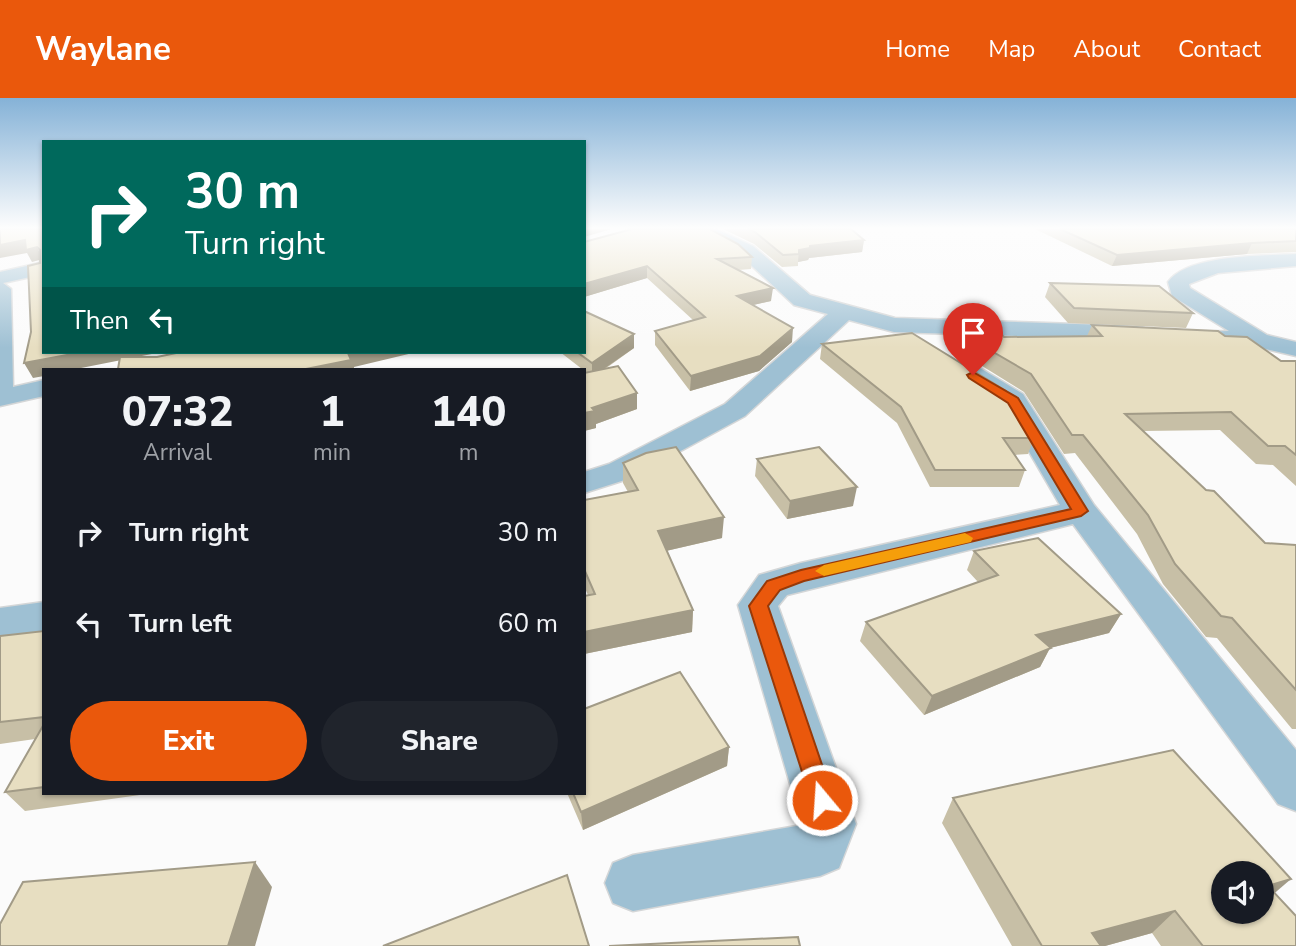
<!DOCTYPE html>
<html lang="en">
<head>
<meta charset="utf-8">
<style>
	:root { --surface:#171b24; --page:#20242c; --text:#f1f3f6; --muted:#9ea1a6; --accent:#ea580c }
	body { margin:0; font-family:"Nunito Sans",sans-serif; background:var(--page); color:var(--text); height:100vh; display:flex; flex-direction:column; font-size:26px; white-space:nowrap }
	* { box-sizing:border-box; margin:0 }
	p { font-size:23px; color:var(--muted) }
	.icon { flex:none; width:38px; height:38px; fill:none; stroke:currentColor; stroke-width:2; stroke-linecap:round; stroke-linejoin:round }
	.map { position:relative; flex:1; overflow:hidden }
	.panel { position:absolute; left:42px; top:270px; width:544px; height:427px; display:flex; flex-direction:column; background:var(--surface); border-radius:0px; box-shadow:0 2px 5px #0004 }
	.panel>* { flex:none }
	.banner { position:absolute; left:42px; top:42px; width:544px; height:214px; border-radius:0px; box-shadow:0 2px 5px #0004; background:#00695c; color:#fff; overflow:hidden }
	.tools { position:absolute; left:1211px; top:763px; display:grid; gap:14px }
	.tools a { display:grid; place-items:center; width:63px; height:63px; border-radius:50%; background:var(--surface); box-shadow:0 2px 5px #0004; font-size:35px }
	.pin { position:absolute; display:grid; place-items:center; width:60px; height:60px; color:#fff; margin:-72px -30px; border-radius:50% 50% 50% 0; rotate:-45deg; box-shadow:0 0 7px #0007 }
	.pin .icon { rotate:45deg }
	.me { position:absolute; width:77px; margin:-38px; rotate:342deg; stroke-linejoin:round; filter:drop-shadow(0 0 5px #0008) }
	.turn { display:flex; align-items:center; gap:24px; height:147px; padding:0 28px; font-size:32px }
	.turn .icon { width:91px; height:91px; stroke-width:2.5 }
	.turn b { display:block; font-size:49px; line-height:60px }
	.then { display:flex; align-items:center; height:66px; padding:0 28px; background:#0003; gap:14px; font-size:26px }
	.eta { display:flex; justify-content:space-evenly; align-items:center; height:119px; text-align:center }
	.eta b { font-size:42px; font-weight:800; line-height:49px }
	.primary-button { display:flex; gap:14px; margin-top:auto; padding:14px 28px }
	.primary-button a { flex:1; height:80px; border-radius:42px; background:var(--accent); color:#fff; font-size:28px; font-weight:800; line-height:80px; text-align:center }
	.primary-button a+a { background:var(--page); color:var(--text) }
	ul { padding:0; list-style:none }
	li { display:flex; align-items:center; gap:21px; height:91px; padding:0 28px }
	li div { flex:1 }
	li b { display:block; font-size:26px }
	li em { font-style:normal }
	header { display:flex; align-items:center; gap:42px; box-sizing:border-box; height:98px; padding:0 35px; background:var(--accent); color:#fff }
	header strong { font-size:33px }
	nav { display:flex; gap:38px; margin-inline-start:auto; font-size:24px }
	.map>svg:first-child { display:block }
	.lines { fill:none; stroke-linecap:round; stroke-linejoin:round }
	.minor-casing { stroke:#d4d6d7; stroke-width:3 }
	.minor { fill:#9ec0d3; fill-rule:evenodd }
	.wall { fill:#c7bfa6 }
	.shaded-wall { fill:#a29b87 }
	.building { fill:#e7dec1; stroke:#a29b87; stroke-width:2; fill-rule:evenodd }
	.route { fill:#ea580c; stroke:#983908; stroke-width:2 }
	.slow { fill:#f59e0b }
</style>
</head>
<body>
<header>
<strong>Waylane</strong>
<nav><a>Home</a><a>Map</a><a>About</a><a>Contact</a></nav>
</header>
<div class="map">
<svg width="1296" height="848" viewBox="0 0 1296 848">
	<rect width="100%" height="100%" fill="#fbfbfb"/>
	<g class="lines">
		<defs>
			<g id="minor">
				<path d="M 693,131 L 716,131 L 753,148 L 810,197 L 895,220 L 1136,228 L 1144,230 L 1148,235 L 1144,240 L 1136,242 L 894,234 L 849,222 L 745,318 L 631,380 L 584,395 L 584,374 L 609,366 L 725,306 L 828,216 L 794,207 L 739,156 Z"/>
				<path d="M 1296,156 L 1296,168 L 1218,175 L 1189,186 L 1190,190 L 1267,237 L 1296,244 L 1296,258 L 1261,250 L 1198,244 L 1194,239 L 1198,234 L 1229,233 L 1172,198 L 1168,184 C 1188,156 1264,158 1296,156 Z"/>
				<path d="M 44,164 L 44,176 L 3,185 L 11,191 L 13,289 L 44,282 L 44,298 L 0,308 L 0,174 Z"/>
				<path d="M 971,268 L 980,270 L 1023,296 L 1094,407 L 1296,652 L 1296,713 L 1278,706 L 1073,426 L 787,497 L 778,508 L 856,726 L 839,770 L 820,778 L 633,813 L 613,805 L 605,785 L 613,765 L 633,757 L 802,727 L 738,507 L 759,477 L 801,465 L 1060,407 L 1002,307 L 962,282 L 958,276 L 962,270 Z"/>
				<path d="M 44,504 L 44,534 L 0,540 L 0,510 Z"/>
			</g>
		</defs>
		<use href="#minor" class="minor-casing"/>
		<use href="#minor" class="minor"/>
	</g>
	<g class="wall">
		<path d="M 723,131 L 851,131 L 864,142 L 862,154 L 809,160 L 808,162 L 798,164 L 798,168 L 782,169 L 754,146 Z"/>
		<path d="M 1035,131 L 1296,131 L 1296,154 L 1247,156 L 1112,168 Z"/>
		<path d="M 584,144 L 752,159 L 751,171 L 738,172 L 771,203 L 753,207 L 792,244 L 759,273 L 690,293 L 655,247 L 655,233 L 693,222 L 647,180 L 584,199 Z"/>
		<path d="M 1050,185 L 1193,215 L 1186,230 L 1068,225 L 1045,199 Z"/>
		<path d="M 1092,227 L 1225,238 L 1281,263 L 1296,263 L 1296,388 L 1273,367 L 1256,366 L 1220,332 L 1143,333 L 1206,392 L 1265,445 L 1296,447 L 1296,631 L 1292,631 L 1217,540 L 1206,539 L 1163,486 L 1137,436 L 1075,355 L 1064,356 L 1024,294 L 945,245 L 950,229 L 1004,239 L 1087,238 Z"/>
		<path d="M 822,246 L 1034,340 L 1028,356 L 1014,357 L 1025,372 L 1019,389 L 930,389 L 897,325 L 820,261 Z"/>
		<path d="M 634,250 L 605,271 L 637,311 L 596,326 L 596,330 L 584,333 L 584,275 L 586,275 L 584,273 L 584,271 L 582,271 L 560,254 L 584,254 Z"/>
		<path d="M 757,361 L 853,408 L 787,421 L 755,378 Z"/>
		<path d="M 623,365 L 722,440 L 666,453 L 693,512 L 692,534 L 584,556 L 584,498 L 588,497 L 584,488 L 584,402 L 628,394 L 623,385 Z"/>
		<path d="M 974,453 L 1121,516 L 1109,535 L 1050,550 L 1040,569 L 924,617 L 860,543 L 866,524 L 978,484 L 967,472 Z"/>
		<path d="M 44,533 L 44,695 L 141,695 L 140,697 L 25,713 L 5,694 L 35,641 L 0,646 L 0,538 Z"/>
		<path d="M 729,649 L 727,668 L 583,732 L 567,695 L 584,695 Z"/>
		<path d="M 953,700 L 1275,795 L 1296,848 L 1161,848 L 1152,835 L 1105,848 L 1012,848 L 942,725 Z"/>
	</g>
	<g class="shaded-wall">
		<path d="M 584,131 L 612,131 L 584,139 Z"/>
		<path d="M 25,142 L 37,149 L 43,161 L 32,164 L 27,155 L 0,160 L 0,147 Z"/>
		<path d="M 864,142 L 862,154 L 809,160 L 808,162 L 798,164 L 799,152 L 810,148 Z"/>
		<path d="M 1252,145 L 1247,156 L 1112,168 L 1117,157 Z"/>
		<path d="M 647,168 L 647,180 L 584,199 L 584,186 Z"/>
		<path d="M 773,190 L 771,203 L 736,211 L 737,198 Z"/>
		<path d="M 793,230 L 792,244 L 759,273 L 690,293 L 691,278 Z"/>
		<path d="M 634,236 L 634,250 L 592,279 L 592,265 Z"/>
		<path d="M 83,254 L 162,254 L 76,271 L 44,271 L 44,278 L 33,280 L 24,265 Z"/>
		<path d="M 353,254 L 417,254 L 354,269 L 354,271 L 306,271 Z"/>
		<path d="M 637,295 L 637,311 L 596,326 L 596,330 L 584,333 L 584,315 L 592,310 Z"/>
		<path d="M 857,389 L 853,408 L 787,421 L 790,403 Z"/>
		<path d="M 724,419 L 722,440 L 657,455 L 658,433 Z"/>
		<path d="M 693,512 L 692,534 L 584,556 L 584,534 Z"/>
		<path d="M 1121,516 L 1109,535 L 1050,550 L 1040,569 L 924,617 L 932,598 L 1036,537 Z"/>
		<path d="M 729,649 L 727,668 L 583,732 L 581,714 Z"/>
		<path d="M 255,764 L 272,789 L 255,848 L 228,848 Z"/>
		<path d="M 1291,781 L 1264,804 L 1268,788 Z"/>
		<path d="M 1175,813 L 1152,835 L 1105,848 L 1080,848 L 1092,835 Z"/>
	</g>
	<g class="building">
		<path d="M 0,131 L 44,131 L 44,254 L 83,254 L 24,265 L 31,234 L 28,168 L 40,165 L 40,152 L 37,149 L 26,152 L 25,142 L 0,147 Z"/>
		<path d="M 632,131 L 710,131 L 738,146 L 752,159 L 717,161 L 773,190 L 737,198 L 793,230 L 760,258 L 691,278 L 655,233 L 705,219 L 647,168 L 584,186 L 584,144 Z"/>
		<path d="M 749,131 L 851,131 L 864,142 L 810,148 L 810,150 L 799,152 L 799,156 L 783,157 L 755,134 Z"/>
		<path d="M 1060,131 L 1296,131 L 1296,143 L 1252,145 L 1117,157 Z"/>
		<path d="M 1050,185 L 1159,188 L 1193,215 L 1074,210 Z"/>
		<path d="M 584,213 L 634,236 L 592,265 L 577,254 L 584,254 Z"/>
		<path d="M 992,224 L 1004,239 L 1102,238 L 1092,227 L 1218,233 L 1225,238 L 1247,239 L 1281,263 L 1296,263 L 1296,357 L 1285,348 L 1268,348 L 1231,314 L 1125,316 L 1206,392 L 1214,393 L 1265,445 L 1296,447 L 1296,592 L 1232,520 L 1221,518 L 1175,466 L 1148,417 L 1083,337 L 1072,337 L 1031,276 L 950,229 Z"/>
		<path d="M 912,235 L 1006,293 L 1034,340 L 1003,340 L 1025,372 L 935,372 L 901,309 L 822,246 Z"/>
		<path d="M 181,254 L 353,254 L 348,255 L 351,262 L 306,271 L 118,271 L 120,259 L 157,259 Z"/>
		<path d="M 618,268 L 637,295 L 592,310 L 595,313 L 584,315 L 584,275 Z"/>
		<path d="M 676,349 L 724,419 L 658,433 L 693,512 L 584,534 L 584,498 L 595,496 L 584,471 L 584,402 L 638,392 L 623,365 L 646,355 Z"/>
		<path d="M 819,349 L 857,389 L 790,403 L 757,361 Z"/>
		<path d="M 1038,440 L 1121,516 L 1036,537 L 1051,550 L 932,598 L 866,524 L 998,477 L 974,453 Z"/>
		<path d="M 44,533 L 44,619 L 0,624 L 0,538 Z"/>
		<path d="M 680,574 L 729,649 L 581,714 L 573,695 L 584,695 L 584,611 Z"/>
		<path d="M 44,626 L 44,689 L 5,694 Z"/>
		<path d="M 1173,652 L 1291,781 L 1268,788 L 1296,818 L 1296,848 L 1203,848 L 1175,813 L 1092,835 L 1101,848 L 1042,848 L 953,700 ZM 1223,775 L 1262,775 L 1262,814 L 1223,814 Z"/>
		<path d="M 255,764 L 228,848 L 0,848 L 0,826 L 23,784 Z"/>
		<path d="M 567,777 L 589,848 L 383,848 Z"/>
		<path d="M 798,839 L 800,848 L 609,848 Z"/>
	</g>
	<linearGradient id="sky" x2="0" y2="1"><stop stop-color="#85b2d7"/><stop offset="0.52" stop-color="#fdfdfd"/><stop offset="1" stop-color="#fdfdfd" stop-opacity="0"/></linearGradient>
	<rect width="1296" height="250" fill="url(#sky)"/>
	<path class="route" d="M 973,274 L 1018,300 L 1088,413 L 1081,418 L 804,483 L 780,492 L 768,508 L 834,702 L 831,710 L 822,713 L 814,710 L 811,702 L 749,508 L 767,483 L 801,472 L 1071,411 L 1008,305 L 969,280 L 967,277 Z"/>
	<path class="slow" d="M 965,435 L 973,440 L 971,444 L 824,478 L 815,473 L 824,467 Z"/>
</svg>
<div class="tools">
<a><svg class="icon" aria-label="sound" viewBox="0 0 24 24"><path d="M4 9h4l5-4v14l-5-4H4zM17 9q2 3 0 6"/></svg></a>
</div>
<div class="pin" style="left:973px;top:277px;background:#d93025"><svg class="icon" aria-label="arrive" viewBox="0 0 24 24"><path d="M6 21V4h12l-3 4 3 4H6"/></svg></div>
<svg class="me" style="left:822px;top:702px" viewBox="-20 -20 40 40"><circle r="17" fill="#ea580c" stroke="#fff" stroke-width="3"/><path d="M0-11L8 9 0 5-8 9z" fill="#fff"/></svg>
<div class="banner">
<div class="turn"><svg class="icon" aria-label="right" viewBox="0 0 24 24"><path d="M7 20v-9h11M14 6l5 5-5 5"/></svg><div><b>30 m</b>Turn right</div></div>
<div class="then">Then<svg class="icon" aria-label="left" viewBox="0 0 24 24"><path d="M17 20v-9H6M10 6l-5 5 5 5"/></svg></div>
</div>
<section class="panel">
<div class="eta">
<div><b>07:32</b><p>Arrival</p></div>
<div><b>1</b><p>min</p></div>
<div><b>140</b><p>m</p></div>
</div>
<ul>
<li><svg class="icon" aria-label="right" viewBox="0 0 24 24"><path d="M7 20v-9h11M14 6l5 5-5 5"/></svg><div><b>Turn right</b></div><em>30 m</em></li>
<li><svg class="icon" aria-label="left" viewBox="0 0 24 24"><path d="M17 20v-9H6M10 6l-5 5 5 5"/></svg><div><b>Turn left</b></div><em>60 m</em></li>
</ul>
<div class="primary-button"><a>Exit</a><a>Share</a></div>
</section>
</div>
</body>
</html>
